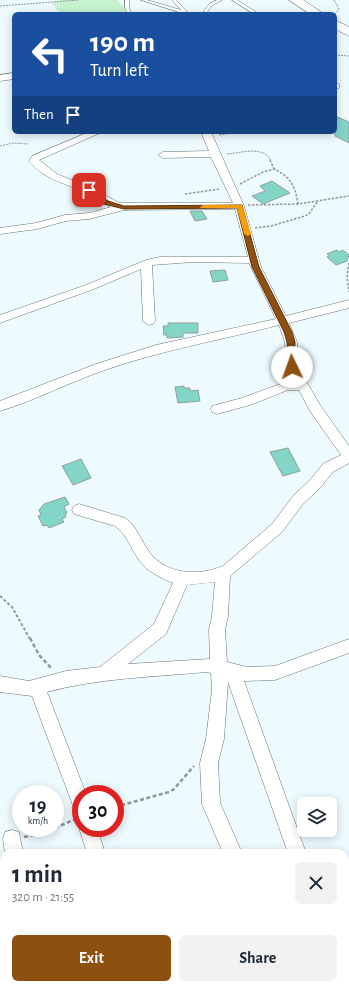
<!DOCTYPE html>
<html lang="en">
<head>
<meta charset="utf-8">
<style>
	:root { --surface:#fff; --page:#f2f2f3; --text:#1f2937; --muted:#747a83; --accent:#8d5011 }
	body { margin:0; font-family:"Alegreya Sans",sans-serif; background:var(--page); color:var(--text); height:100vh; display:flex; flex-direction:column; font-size:15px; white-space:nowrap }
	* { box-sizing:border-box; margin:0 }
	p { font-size:13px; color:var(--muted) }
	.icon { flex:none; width:22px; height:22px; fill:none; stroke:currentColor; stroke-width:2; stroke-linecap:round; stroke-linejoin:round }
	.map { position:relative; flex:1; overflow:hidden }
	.details { position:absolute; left:0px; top:849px; width:349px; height:140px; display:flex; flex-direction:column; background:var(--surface); border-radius:12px 12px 0 0; box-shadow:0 2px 10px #0003 }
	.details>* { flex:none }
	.top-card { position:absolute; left:12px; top:12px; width:325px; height:122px; border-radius:6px; box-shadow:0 2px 10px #0003; background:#1a4fa0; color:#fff; overflow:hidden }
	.controls { position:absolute; left:297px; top:797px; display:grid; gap:8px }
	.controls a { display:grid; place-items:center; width:40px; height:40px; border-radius:6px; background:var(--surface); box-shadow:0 2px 10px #0003; font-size:20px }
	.speed { position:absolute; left:12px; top:785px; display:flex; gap:8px; font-size:20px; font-weight:700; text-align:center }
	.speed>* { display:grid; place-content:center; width:52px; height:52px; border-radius:50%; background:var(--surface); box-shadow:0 2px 10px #0003; line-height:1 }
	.speed small { font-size:10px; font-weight:400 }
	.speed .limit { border:6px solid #d22; background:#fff; color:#111 }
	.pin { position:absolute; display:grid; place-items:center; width:34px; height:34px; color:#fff; margin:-17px; border-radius:8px; box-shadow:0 2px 6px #0006 }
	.me { position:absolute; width:44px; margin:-22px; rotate:357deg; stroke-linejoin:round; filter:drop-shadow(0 0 3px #0008) }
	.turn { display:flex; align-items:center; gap:14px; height:84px; padding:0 12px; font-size:18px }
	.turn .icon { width:52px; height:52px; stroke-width:2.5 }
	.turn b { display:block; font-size:28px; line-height:34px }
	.then { display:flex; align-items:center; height:38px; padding:0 12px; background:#0003; gap:8px; font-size:15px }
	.round { display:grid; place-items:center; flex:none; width:42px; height:42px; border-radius:6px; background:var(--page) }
	.head { display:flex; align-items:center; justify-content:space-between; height:68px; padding:0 12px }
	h1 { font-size:24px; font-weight:700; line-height:30px }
	.action { display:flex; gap:8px; margin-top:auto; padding:8px 12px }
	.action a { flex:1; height:46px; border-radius:6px; background:var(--accent); color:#fff; font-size:16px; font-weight:700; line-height:46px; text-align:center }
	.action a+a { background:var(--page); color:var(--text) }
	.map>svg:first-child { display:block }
	.green { fill:#c7f3d1 }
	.building { fill:#83d5c8; stroke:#929f9c }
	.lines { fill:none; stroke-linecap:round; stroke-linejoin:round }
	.lane-casing { stroke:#667275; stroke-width:1 }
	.street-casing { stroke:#667275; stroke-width:1 }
	.highway-casing { stroke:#667275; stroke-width:1 }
	.path-far3 { stroke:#8f989b; stroke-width:1; stroke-dasharray:2 1; stroke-linecap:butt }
	.path-far2 { stroke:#8f989b; stroke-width:1.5; stroke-dasharray:2.5 1.5; stroke-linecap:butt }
	.path-far1 { stroke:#8f989b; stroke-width:2; stroke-dasharray:3 2; stroke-linecap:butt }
	.path { stroke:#8f989b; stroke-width:2.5; stroke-dasharray:4 2.5; stroke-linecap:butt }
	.lane { fill:#fff; fill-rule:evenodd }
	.street { fill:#fff; fill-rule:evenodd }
	.highway { fill:#fff; fill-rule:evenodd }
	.route { fill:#8d5011; stroke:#5c340b }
	.slow { fill:#f59e0b }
</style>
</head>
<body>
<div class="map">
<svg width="349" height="989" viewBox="0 0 349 989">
	<rect width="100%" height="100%" fill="#edfafe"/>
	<path class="green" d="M 62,0 L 118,0 L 129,14 L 60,14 L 51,2 Z"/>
	<g class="building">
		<path d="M 335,116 L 349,122 L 349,143 L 335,136 Z"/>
		<path d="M 272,181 L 290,193 L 263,204 L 252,196 L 265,191 L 260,186 Z"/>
		<path d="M 190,211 L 202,211 L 207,219 L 195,221 Z"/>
		<path d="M 337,250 L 339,252 L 343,250 L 349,255 L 347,261 L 336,265 L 327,257 L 329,256 L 327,254 Z"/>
		<path d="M 225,270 L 228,280 L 213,282 L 210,271 Z"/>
		<path d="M 168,323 L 198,323 L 198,333 L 183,333 L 183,337 L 167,338 L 167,335 L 164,335 L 163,326 L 168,326 Z"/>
		<path d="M 184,386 L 184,388 L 190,388 L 190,391 L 198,390 L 200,401 L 178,403 L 175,387 Z"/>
		<path d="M 288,448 L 300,471 L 283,476 L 270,452 Z"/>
		<path d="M 81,459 L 91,478 L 73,485 L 62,466 Z"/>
		<path d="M 65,497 L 69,504 L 64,507 L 67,513 L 65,515 L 66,517 L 62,519 L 64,522 L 49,528 L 47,525 L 43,526 L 38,516 L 41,515 L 39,510 L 44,504 Z"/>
	</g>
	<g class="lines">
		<defs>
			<g id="lane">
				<path d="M 125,0 L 129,0 L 129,8 L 132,14 L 128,14 L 125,8 Z"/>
				<path d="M 141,0 L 147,0 L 181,10 L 172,0 L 176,0 L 187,12 L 192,14 L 185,14 Z"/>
				<path d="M 217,0 L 222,0 L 211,6 L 206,14 L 202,14 L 209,4 Z"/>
				<path d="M 232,0 L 237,0 L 259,14 L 254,14 Z"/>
			</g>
			<g id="street">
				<path d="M 14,73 L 14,79 L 0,81 L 0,75 Z"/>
				<path d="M 335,83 L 339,84 L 339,88 L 335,89 Z"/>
				<path d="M 89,132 L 102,132 L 39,160 L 57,174 L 91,188 L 120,203 L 233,203 L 211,157 L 163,158 L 158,155 L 163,152 L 209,151 L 201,132 L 211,132 L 244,206 L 261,267 L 286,316 L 349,300 L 349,308 L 289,323 L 297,342 L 298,367 L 320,405 L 349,446 L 349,463 L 333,472 L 320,488 L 303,504 L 282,532 L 230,576 L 228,616 L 225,630 L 227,662 L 247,667 L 275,666 L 349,639 L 349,653 L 275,680 L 244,681 L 306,853 L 288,853 L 228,682 L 224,739 L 218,763 L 220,803 L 242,853 L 223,853 L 202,804 L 200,763 L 206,739 L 212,690 L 211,673 L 206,672 C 153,677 98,678 47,692 L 86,794 L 81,794 L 81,814 L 75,811 L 32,696 L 0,692 L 0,676 L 29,681 L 66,671 L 100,667 L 154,624 L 173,583 C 162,579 145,570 139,560 C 131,549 127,534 115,526 L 74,514 L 72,510 L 74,506 L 79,504 L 125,518 C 137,526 141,541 150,553 C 167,575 199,576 223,566 L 272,524 L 293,496 L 310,480 L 323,464 L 341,455 L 310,411 L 299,390 L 288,390 L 250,405 L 217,414 L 212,412 L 211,409 L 212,406 L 242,398 L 283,383 L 294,382 L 286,367 L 285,342 L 279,325 C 221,340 162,350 105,370 C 70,382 36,400 0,411 L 0,401 L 96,364 L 156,345 L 276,319 L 249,263 L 193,262 L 152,265 L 155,321 L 153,324 L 149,325 L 143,321 L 141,269 L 94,289 L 0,323 L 0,315 L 86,285 L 146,260 L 160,257 L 248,257 L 235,209 L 124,210 L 89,219 L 66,221 L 37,229 L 0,234 L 0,228 L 36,223 L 65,215 L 89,213 L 111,207 C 101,204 93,196 84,192 C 65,183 43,179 29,161 L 32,156 ZM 215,582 L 212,616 L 209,630 L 210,659 L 128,664 L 166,634 L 187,585 Z"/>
				<path d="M 81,823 L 81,828 L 97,828 L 105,853 L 87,853 L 79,828 Z"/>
				<path d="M 12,830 L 19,832 L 23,853 L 5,853 L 3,839 L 5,832 Z"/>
				<path d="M 345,964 L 349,965 L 349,989 L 342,987 L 340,985 L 345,985 Z"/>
				<path d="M 52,985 L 72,985 L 73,989 L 53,989 Z"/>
				<path d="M 263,985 L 284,985 L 285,989 L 264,989 Z"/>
			</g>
			<g id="highway">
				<path d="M 289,0 L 303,0 L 324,14 L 310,14 Z"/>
				<path d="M 335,20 L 349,27 L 349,36 L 335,29 Z"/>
			</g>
		</defs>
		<use href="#lane" class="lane-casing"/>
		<use href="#street" class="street-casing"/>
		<use href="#highway" class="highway-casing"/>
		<g class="path-far3">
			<path d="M 334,0 L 339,9 L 335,14"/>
			<path d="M 0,6 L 79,0"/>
			<path d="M 335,55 L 349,56"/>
			<path d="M 219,135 L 241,132"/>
			<path d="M 0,146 L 13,143 L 28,144"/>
			<path d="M 227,154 C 241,153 264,145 271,161"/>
		</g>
		<g class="path-far2">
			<path d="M 270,160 L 274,169"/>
			<path d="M 240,184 L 263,172 L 274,169 C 291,177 295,186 298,204"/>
			<path d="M 185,194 L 220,189"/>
			<path d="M 248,205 L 298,204 L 349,196"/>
			<path d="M 255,228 L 271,226 L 305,216 L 309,214 L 317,202"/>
			<path d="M 349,263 L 347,277 L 349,292"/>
		</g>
		<path class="path-far1" d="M 0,596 L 12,607 L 30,639"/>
		<g class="path">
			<path d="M 30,638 L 39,655 L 52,669"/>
			<path d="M 115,807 L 169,792 L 174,789 L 194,766"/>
			<path d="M 55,828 L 78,818"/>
			<path d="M 24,837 L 36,835 L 55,828"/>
		</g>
		<use href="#lane" class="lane"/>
		<use href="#street" class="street"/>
		<use href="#highway" class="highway"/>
	</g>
	<path class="route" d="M 89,188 L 108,201 L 124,206 L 242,205 L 259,267 L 292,332 L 295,342 L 294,369 L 292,370 L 288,367 L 287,342 L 284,332 L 252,267 L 237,208 L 124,209 L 104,204 L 86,191 L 85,190 Z"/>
	<path class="slow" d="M 203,205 L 242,205 L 251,234 L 248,236 L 244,234 L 237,208 L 201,208 L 200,207 Z"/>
</svg>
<div class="controls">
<a><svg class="icon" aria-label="layers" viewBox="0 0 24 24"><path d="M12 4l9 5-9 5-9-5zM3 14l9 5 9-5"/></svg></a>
</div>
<div class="speed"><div>19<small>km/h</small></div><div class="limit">30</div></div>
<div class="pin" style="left:89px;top:190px;background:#d93025"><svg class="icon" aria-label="arrive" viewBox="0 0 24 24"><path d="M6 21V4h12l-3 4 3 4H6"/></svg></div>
<svg class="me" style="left:292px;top:367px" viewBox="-20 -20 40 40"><circle r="19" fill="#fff"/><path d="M0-13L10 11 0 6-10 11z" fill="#8d5011"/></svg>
<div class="top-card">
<div class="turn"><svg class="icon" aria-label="left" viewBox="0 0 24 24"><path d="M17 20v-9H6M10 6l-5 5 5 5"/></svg><div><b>190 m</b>Turn left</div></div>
<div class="then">Then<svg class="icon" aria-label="arrive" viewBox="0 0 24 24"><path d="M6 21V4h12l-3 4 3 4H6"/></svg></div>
</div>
<section class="details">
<div class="head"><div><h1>1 min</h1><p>320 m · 21:55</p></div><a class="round"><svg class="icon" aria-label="close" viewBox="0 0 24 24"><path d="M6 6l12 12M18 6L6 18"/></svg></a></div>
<div class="action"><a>Exit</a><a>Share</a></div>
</section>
</div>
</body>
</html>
